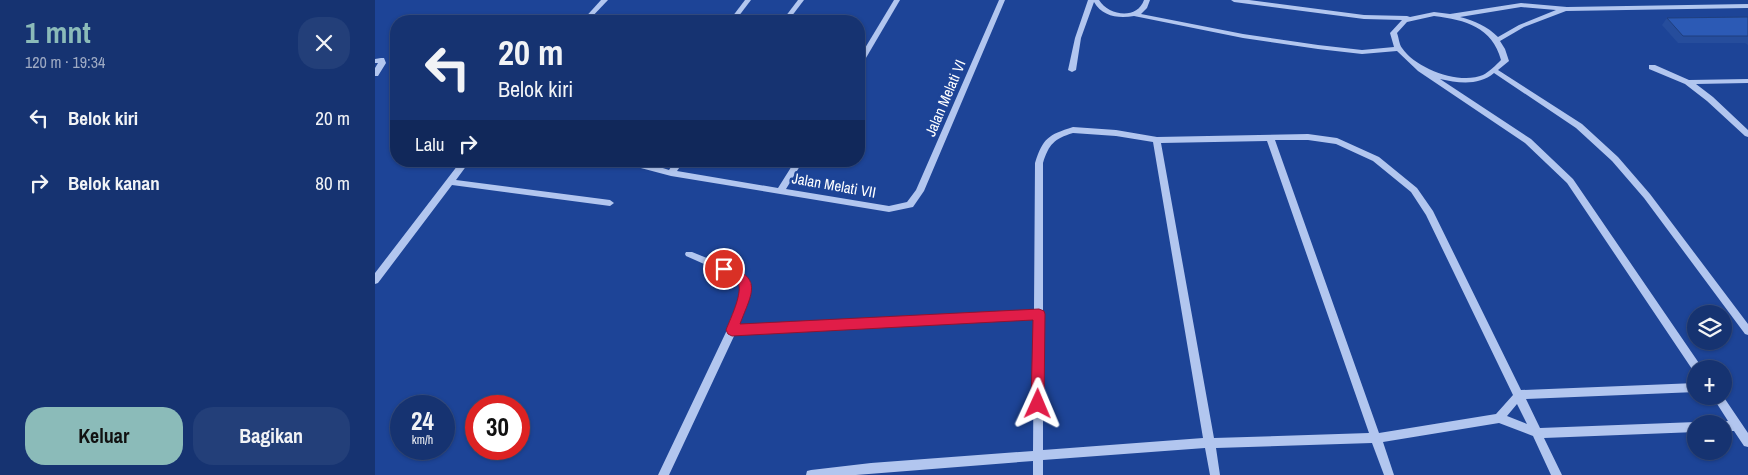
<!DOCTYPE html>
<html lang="id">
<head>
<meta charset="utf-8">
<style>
	:root { --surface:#163371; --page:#233f79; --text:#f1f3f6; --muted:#9eaac3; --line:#354e84; --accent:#8bbbb9 }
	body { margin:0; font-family:"Archivo Narrow",sans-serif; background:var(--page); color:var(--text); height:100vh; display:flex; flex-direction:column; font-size:19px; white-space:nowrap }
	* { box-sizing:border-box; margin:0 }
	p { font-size:16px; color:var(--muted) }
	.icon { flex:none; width:28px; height:28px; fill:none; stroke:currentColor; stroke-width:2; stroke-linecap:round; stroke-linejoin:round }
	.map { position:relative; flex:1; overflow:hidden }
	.sheet { display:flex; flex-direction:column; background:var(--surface); width:375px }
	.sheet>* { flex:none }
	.top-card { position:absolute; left:15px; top:15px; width:475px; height:152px; border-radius:20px; box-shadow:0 1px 4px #0004,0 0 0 1px var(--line); background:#163371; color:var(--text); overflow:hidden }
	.controls { position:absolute; left:1312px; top:305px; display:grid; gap:10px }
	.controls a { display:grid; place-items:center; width:45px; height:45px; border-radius:50%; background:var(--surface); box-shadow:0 1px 4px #0004,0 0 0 1px var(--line); font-size:25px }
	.speed { position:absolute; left:15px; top:395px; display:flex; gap:10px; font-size:25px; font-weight:700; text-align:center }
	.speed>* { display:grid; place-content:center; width:65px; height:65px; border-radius:50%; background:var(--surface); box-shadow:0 1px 4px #0004,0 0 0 1px var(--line); line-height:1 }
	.speed small { font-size:12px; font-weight:400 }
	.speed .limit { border:8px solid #d22; background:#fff; color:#111 }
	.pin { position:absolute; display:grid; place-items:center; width:42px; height:42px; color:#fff; margin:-21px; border:2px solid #fff; border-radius:50%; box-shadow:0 1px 5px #0007 }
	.me { position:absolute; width:55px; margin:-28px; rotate:1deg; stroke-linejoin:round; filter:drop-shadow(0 0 4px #0008) }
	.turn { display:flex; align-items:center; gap:18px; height:105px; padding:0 25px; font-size:22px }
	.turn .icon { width:65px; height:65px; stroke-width:2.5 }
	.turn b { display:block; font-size:35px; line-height:42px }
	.then { display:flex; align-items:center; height:48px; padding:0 25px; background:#0003; gap:10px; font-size:19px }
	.round { display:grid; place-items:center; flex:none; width:52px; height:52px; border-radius:20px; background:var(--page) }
	.head { display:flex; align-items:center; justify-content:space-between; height:85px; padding:0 25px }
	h1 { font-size:30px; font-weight:700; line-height:38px; color:var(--accent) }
	.button { display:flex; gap:10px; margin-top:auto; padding:10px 25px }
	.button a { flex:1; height:58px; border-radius:20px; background:var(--accent); color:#111; font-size:20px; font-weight:700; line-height:58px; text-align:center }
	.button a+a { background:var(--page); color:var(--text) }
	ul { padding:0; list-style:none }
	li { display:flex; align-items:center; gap:15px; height:65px; padding:0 25px }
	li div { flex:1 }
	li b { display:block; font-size:19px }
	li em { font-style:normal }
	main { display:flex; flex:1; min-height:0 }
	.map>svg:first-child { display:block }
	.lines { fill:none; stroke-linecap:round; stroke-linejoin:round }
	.minor { fill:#b2c6ef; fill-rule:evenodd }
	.wall { fill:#264d9c }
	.building { fill:#2c5ab5; stroke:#1f3f7f }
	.route { fill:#e11d48; stroke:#92132f }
	.labels { text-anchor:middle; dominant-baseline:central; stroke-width:5; stroke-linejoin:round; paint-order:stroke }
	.street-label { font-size:15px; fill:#fff; stroke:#1d4497 }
</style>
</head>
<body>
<main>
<section class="sheet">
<div class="head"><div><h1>1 mnt</h1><p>120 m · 19:34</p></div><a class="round"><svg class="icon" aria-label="close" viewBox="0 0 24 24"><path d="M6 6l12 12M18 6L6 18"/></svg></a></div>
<ul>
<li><svg class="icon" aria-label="left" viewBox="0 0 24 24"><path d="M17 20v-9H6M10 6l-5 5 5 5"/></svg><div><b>Belok kiri</b></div><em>20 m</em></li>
<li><svg class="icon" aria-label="right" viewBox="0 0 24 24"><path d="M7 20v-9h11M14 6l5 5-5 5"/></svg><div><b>Belok kanan</b></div><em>80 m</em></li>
</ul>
<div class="button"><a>Keluar</a><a>Bagikan</a></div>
</section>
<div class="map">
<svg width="1373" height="475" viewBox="0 0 1373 475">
	<rect width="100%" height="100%" fill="#1d4497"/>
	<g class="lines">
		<g class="minor">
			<path d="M 226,0 L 233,0 L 213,21 L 207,21 Z"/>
			<path d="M 370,0 L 376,0 L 360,21 L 354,21 Z"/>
			<path d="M 423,0 L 429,0 L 413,21 L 407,21 Z"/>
			<path d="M 519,0 L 525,0 L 488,63 L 484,65 L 484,58 Z"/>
			<path d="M 624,0 L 630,0 L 549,191 L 538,207 L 514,212 L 296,176 L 262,167 L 257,161 L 266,161 L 294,170 L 300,161 L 309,161 L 302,171 L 403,188 L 420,161 L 428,161 L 411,189 L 514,206 L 532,202 L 541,190 Z"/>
			<path d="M 713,0 L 724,0 C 734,16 762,20 769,0 L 775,0 L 772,8 L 766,14 L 868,34 L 943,45 L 987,50 L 1019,47 L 1015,33 L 1027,20 L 989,19 L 859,2 L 856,0 L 874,0 L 989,15 L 1032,16 L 1035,17 L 1059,12 L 1075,14 L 1146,3 L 1192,7 L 1373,4 L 1373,8 L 1191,11 L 1149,27 L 1125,41 L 1130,49 L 1134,61 L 1123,70 L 1207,124 L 1243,157 L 1275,194 L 1373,324 L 1373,335 L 1370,334 L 1269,198 L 1237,161 L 1201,128 L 1119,73 C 1104,86 1083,83 1065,79 L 1156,139 L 1198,179 L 1328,369 L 1321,369 L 1321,373 L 1319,372 L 1192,183 L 1150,143 L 1043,71 L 1022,51 L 987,54 L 943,49 L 868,38 L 759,16 C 743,19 727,16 719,2 L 706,38 L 701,70 L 697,72 L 693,70 L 700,38 ZM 1146,7 L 1181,10 L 1144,25 L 1123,37 C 1112,26 1100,21 1085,17 ZM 1059,16 C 1091,20 1117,27 1126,60 C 1121,65 1114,72 1108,75 C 1085,85 1041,69 1027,48 C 1024,44 1024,38 1022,33 L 1032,22 Z"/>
			<path d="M 6,58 L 9,58 L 11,63 L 3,76 L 0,76 L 0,68 L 3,63 L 0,63 L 0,59 Z"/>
			<path d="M 1274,65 L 1280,65 L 1314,80 L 1373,79 L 1373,83 L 1321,84 L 1338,97 L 1373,130 L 1373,137 L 1370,136 L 1332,101 L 1310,84 L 1274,69 Z"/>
			<path d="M 698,127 L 741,130 L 782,137 L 933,134 L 962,138 L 1004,157 L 1042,188 L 1058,211 L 1146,390 L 1321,383 L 1321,392 L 1151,399 L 1165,428 L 1321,422 L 1325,424 L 1321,424 L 1321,432 L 1169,438 L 1187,475 L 1176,475 L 1158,436 L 1124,423 L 1008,442 L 1019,475 L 1009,475 L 997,443 L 841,448 L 845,475 L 835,475 L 830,448 L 668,460 L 668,475 L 658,475 L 658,461 L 481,475 L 431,475 L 432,471 L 436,470 L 496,463 L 658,451 L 659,318 L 360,334 L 294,475 L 283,475 L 352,330 L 366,292 L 366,284 L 363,279 L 311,256 L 310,254 L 311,252 L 317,252 L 369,273 L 376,283 L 376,292 L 363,326 L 659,310 L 660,163 C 668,138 673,135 698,127 ZM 698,133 L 741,136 L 778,142 L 828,438 L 668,450 L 668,163 C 674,144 679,139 698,133 ZM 900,140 L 933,140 L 961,144 L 998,161 L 1036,192 L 1051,215 L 1138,395 L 1121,414 L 1004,433 ZM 892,141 L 994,433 L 839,438 L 786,143 ZM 1142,404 L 1152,424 L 1132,416 Z"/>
			<path d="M 86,161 L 95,161 L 81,180 L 235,200 L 239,203 L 235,206 L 77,185 L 3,283 L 0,284 L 0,273 Z"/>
			<path d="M 1337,396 L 1348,396 L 1373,433 L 1373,447 L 1369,446 L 1359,431 L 1349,431 L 1349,424 L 1345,424 L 1349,421 L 1353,421 Z"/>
		</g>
	</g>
	<path class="wall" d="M 1373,17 L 1373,45 L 1370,43 L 1303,43 L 1287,25 L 1292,18 Z"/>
	<path class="building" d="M 1373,17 L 1373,36 L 1308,36 L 1292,18 Z"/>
	<path class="route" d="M 349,264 C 389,278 377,292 365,324 L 664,309 L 669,311 L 670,314 L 669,404 L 667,408 L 663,410 L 658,408 L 656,404 L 658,320 L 357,336 L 353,334 L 351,330 C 355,319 372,286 360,279 C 354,276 346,275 343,269 L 344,266 Z"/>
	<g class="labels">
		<g class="street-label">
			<text transform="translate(570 98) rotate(-67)">Jalan Melati VI</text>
			<text transform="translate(459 185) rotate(10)">Jalan Melati VII</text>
		</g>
	</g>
</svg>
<div class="controls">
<a><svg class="icon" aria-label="layers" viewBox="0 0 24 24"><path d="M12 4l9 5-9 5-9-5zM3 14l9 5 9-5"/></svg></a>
<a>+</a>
<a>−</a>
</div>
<div class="speed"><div>24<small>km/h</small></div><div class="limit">30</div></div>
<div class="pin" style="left:349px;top:269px;background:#d93025"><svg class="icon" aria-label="arrive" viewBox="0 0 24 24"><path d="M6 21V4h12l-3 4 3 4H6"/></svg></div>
<svg class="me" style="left:663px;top:404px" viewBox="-20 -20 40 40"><path d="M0-17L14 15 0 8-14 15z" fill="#e11d48" stroke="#fff" stroke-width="4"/></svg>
<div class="top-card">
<div class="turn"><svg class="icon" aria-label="left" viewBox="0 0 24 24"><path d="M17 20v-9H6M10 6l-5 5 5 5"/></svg><div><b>20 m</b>Belok kiri</div></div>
<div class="then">Lalu<svg class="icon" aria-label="right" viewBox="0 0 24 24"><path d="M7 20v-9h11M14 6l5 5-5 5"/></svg></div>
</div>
</div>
</main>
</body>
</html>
